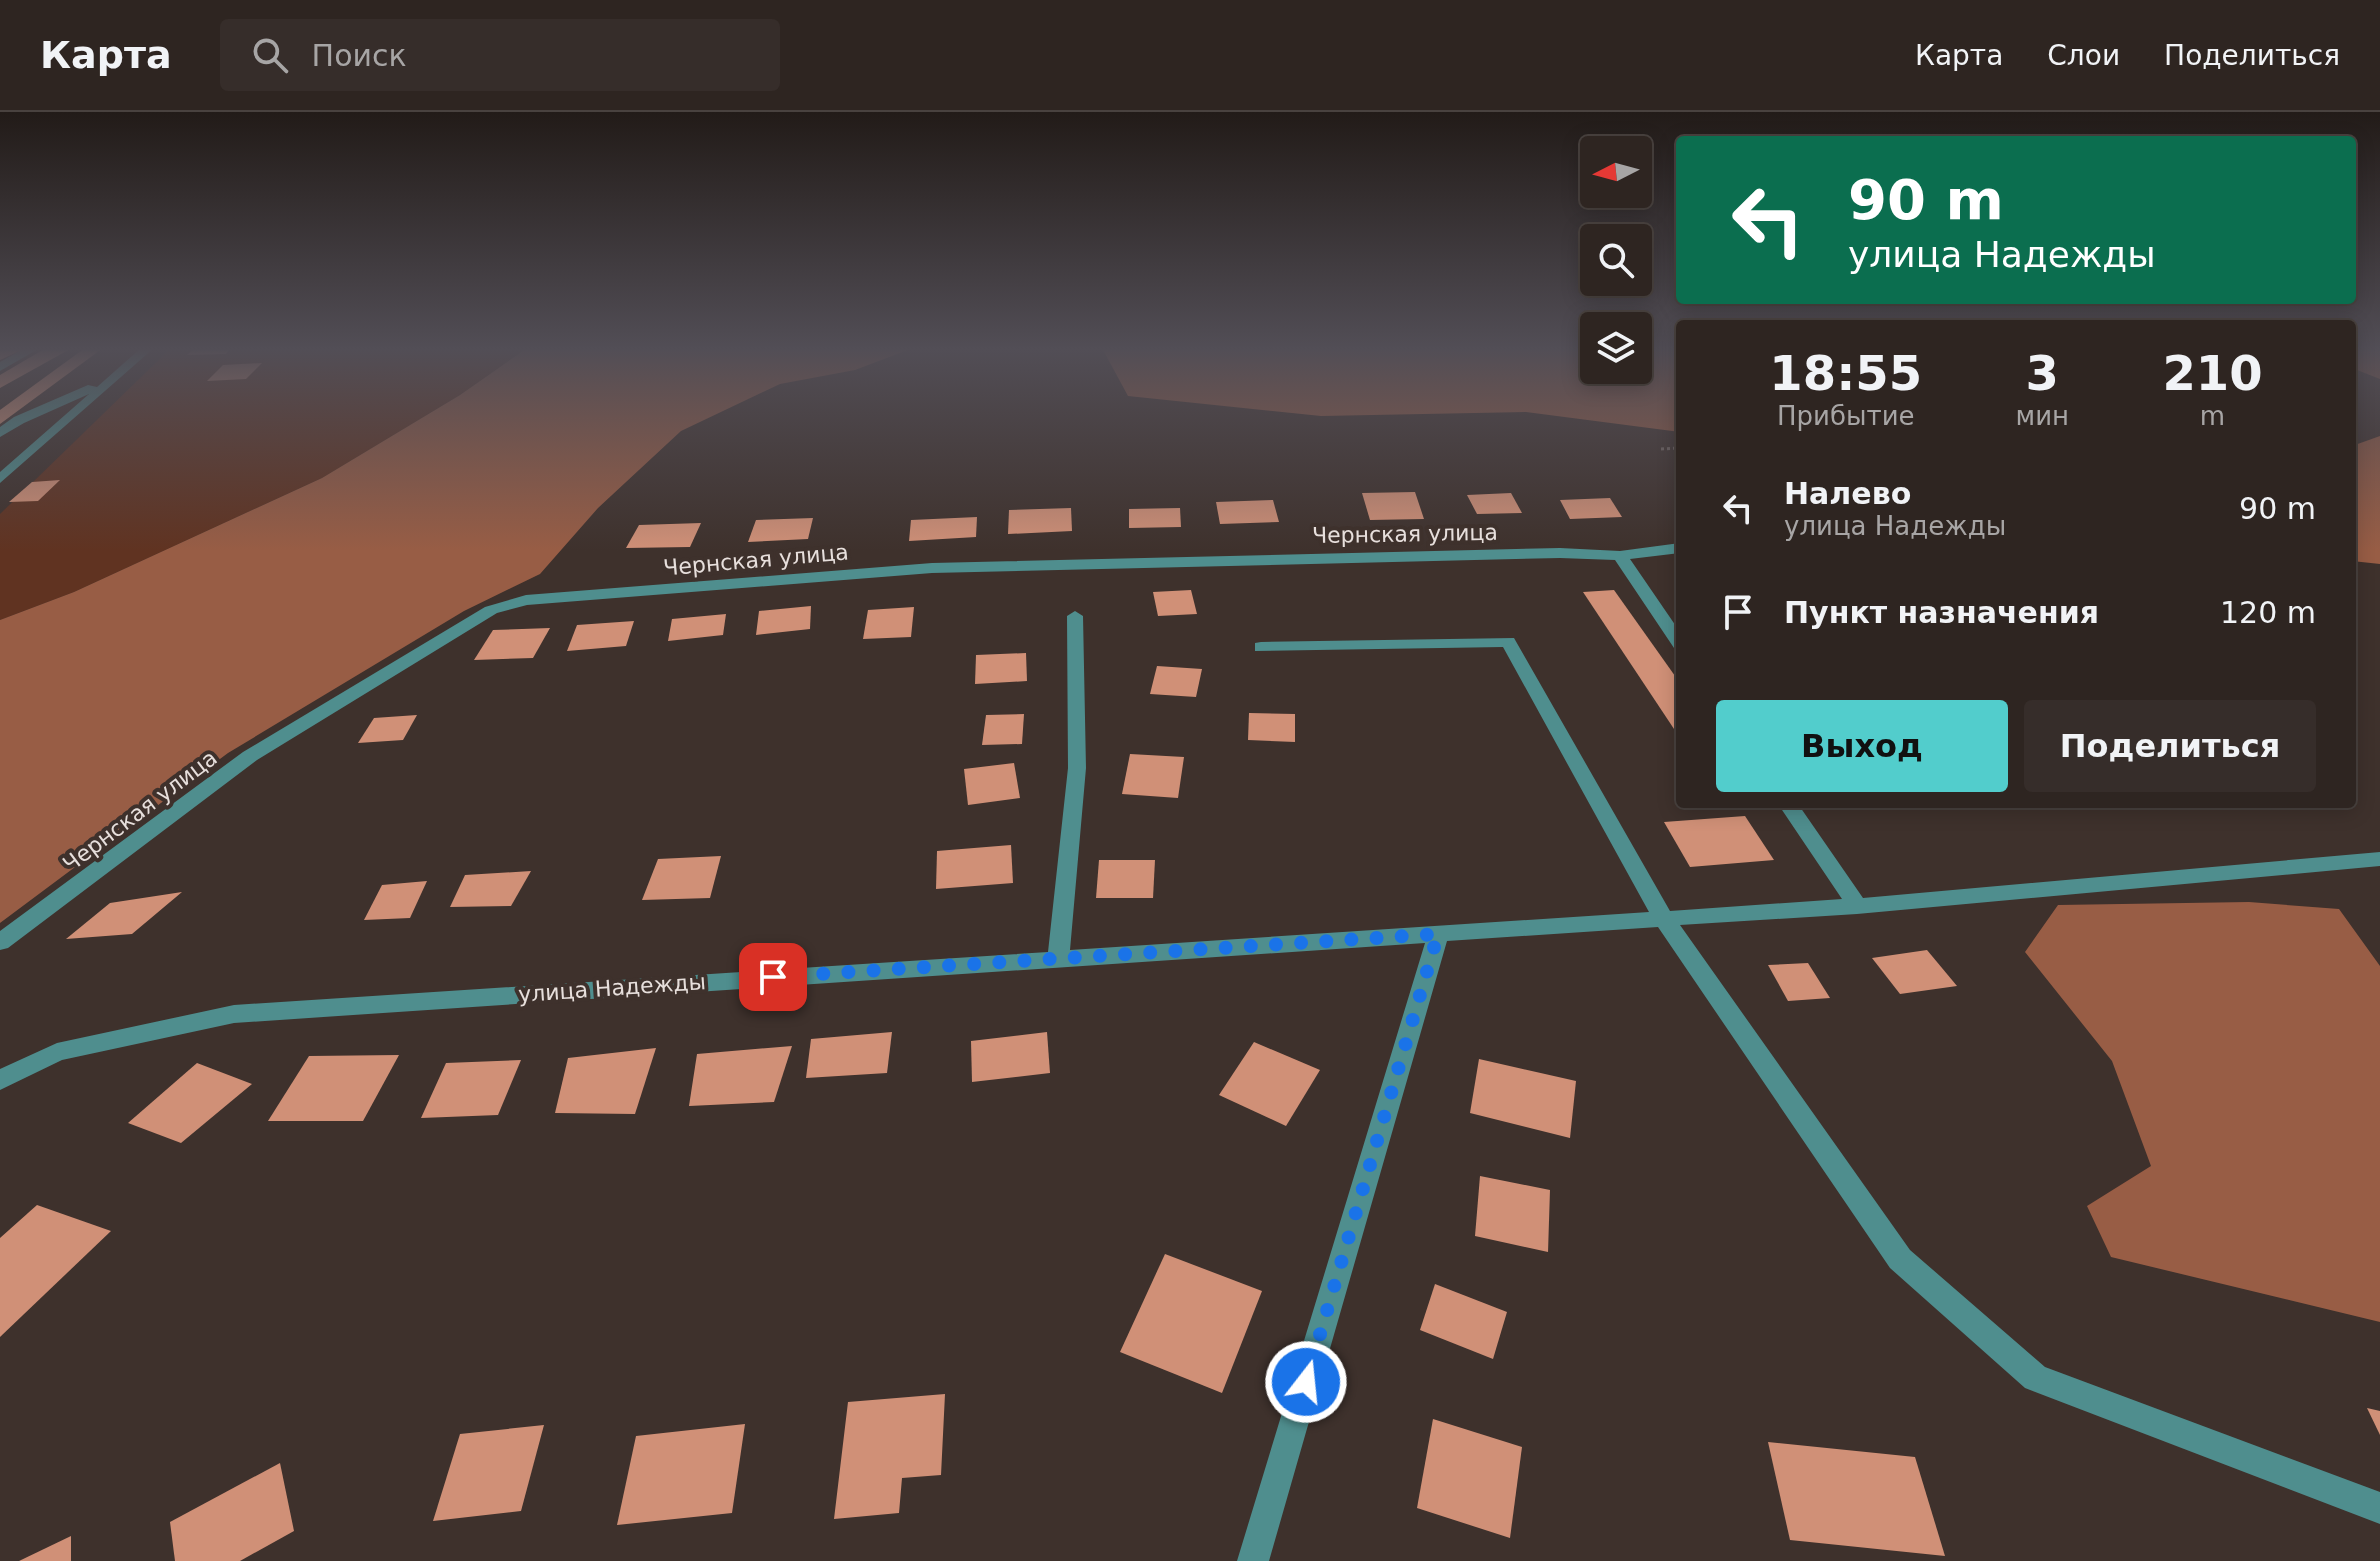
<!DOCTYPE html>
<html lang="ru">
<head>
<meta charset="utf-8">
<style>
	:root { --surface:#2e2521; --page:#362d2a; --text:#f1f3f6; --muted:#a7a5a5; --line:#49423f; --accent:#52cdcc }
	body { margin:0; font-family:"DejaVu Sans",sans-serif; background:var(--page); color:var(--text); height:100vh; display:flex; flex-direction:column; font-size:30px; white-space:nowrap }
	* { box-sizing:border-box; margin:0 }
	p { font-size:26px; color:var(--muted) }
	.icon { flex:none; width:44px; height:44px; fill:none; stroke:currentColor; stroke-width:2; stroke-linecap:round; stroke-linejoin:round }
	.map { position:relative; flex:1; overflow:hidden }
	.drawer { position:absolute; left:1676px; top:208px; width:680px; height:488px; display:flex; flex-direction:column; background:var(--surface); border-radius:8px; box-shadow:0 4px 20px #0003,0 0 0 2px var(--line) }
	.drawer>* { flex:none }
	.top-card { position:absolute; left:1676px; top:24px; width:680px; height:168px; border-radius:8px; box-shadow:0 4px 20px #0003,0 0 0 2px var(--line); background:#0b6e4f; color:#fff; overflow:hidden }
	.needle { width:52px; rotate:264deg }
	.tools { position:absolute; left:1580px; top:24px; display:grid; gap:16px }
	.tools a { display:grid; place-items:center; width:72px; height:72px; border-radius:8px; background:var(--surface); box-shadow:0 4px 20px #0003,0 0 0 2px var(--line); font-size:40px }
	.pin { position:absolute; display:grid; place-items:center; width:68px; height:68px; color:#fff; margin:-34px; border-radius:16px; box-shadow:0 4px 12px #0006 }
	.me { position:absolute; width:88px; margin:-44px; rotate:16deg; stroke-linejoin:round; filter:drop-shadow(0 0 6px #0008) }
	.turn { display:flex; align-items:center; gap:28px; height:168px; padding:0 40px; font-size:36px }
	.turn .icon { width:104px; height:104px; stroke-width:2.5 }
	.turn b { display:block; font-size:56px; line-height:68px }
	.eta { display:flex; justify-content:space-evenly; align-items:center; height:136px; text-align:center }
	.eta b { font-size:48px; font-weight:800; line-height:56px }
	.cta { display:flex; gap:16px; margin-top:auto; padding:16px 40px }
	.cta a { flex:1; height:92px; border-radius:8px; background:var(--accent); color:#111; font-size:32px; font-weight:800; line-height:92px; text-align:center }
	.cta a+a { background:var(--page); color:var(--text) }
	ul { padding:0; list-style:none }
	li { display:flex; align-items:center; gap:24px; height:104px; padding:0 40px }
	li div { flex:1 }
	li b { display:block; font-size:30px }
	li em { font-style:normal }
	header { display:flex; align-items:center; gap:48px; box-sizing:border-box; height:112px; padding:0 40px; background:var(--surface); border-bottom:2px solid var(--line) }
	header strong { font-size:38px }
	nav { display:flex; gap:44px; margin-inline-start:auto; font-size:28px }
	.search { width:560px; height:72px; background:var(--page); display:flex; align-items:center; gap:20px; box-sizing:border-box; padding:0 28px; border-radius:8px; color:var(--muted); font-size:30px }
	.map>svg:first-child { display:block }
	.green { fill:#603321 }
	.forest { fill:#985d45 }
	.building { fill:#d09077 }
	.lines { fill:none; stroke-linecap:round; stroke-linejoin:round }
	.path { stroke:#7a6e6a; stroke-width:3; stroke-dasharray:3 3; stroke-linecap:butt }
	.minor { fill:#4f8e8e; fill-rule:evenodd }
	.route { stroke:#1a73e8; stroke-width:14; stroke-dasharray:0 25.2 }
	.labels { text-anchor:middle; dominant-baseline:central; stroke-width:8; stroke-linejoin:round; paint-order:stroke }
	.street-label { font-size:22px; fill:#e7dfdc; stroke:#3e312c }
</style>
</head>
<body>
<header>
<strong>Карта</strong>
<div class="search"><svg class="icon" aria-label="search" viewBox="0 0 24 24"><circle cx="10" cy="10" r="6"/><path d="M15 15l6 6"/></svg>Поиск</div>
<nav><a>Карта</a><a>Слои</a><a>Поделиться</a></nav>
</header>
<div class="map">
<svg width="2380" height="1449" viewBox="0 0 2380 1449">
	<rect width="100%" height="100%" fill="#3e312c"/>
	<path class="green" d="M 171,236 L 527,236 L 460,283 L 322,366 L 74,480 L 0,508 L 0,402 Z"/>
	<g class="forest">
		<path d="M 527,236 L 913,236 L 855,258 L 780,272 L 681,319 L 598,396 L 540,462 L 464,499 L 228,641 L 0,811 L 0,508 L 74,480 L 322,366 L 460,283 Z"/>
		<path d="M 1102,236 L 1594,236 L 1594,258 L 1638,258 L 1638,236 L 1680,236 L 1680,320 L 1526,300 L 1321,304 L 1128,284 Z"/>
		<path d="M 2352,236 L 2380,236 L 2380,267 L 2352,256 Z"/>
		<path d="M 2380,324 L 2380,452 L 2352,449 L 2352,334 Z"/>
		<path d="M 2249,790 L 2339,797 L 2380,854 L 2380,1210 L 2111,1145 L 2087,1094 L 2151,1054 L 2112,949 L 2025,840 L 2058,793 Z"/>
	</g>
	<g class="building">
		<path d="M 0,236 L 26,236 L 0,248 Z"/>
		<path d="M 46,236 L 72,236 L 0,276 L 0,263 Z"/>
		<path d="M 85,236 L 103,236 L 0,312 L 0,298 Z"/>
		<path d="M 195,236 L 231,236 L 226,242 L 187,243 Z"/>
		<path d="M 262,251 L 246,267 L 207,269 L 223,253 Z"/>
		<path d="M 60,368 L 38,389 L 9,390 L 32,370 Z"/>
		<path d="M 1415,380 L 1424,407 L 1370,408 L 1362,381 Z"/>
		<path d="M 1511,381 L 1522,401 L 1477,402 L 1467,383 Z"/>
		<path d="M 1610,386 L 1622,405 L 1570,407 L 1560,388 Z"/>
		<path d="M 1273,388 L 1279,410 L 1220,412 L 1216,390 Z"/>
		<path d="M 1071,396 L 1072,419 L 1008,422 L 1009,398 Z"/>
		<path d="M 1180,396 L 1181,415 L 1129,416 L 1129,397 Z"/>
		<path d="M 977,405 L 976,425 L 909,429 L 911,408 Z"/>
		<path d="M 813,406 L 808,427 L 748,430 L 756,408 Z"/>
		<path d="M 701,411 L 690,435 L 626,436 L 639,413 Z"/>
		<path d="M 1191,478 L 1197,502 L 1158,504 L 1153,480 Z"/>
		<path d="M 1614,478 L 1680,571 L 1680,626 L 1583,480 Z"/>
		<path d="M 811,494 L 810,517 L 756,523 L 759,499 Z"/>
		<path d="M 914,495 L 911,525 L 863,527 L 868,498 Z"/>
		<path d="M 726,502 L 723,523 L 668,529 L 672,507 Z"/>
		<path d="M 634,509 L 626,534 L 567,539 L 577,513 Z"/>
		<path d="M 550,516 L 533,546 L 474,548 L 493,518 Z"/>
		<path d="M 1026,541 L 1027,569 L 975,572 L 976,543 Z"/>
		<path d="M 1157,554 L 1202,557 L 1196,585 L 1150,582 Z"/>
		<path d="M 1249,601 L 1295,602 L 1295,630 L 1248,628 Z"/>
		<path d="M 1024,602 L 1022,632 L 982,633 L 986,603 Z"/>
		<path d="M 417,603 L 403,628 L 358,631 L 374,606 Z"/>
		<path d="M 1130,642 L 1184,645 L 1178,686 L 1122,682 Z"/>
		<path d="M 1014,651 L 1020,686 L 968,693 L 964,657 Z"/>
		<path d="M 1745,704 L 1774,748 L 1690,755 L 1664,710 Z"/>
		<path d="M 1011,733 L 1013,771 L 936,777 L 937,739 Z"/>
		<path d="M 721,744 L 710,786 L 642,788 L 658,747 Z"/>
		<path d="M 1099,748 L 1155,748 L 1153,786 L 1096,786 Z"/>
		<path d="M 531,759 L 511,794 L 450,795 L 465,763 Z"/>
		<path d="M 427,769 L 410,806 L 364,808 L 382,773 Z"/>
		<path d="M 182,780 L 132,822 L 66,827 L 110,791 Z"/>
		<path d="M 1927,838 L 1957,874 L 1900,882 L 1872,846 Z"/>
		<path d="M 1808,851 L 1830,886 L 1788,889 L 1768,853 Z"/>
		<path d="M 892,920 L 887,961 L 806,966 L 811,927 Z"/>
		<path d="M 1047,920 L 1050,961 L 972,970 L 971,929 Z"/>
		<path d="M 1254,930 L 1320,958 L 1286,1014 L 1219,983 Z"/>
		<path d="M 792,934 L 774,990 L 689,994 L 697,942 Z"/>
		<path d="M 656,936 L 635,1002 L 555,1001 L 568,946 Z"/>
		<path d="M 399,943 L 363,1009 L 268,1009 L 309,944 Z"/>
		<path d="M 1479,947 L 1576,969 L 1570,1026 L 1470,1001 Z"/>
		<path d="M 521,948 L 498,1003 L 421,1006 L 446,951 Z"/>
		<path d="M 197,951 L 252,972 L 181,1031 L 128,1011 Z"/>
		<path d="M 1480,1064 L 1550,1078 L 1548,1140 L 1475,1124 Z"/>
		<path d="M 37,1093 L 111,1119 L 0,1225 L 0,1126 Z"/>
		<path d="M 1165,1142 L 1262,1179 L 1222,1281 L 1120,1240 Z"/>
		<path d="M 1435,1172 L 1507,1200 L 1493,1247 L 1420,1218 Z"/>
		<path d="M 945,1282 L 941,1363 L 902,1366 L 899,1401 L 834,1407 L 848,1290 Z"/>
		<path d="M 2367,1296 L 2380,1299 L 2380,1323 Z"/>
		<path d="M 1433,1307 L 1522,1335 L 1510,1426 L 1417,1396 Z"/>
		<path d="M 745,1312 L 732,1401 L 617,1413 L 636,1324 Z"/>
		<path d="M 544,1313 L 521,1399 L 433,1409 L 460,1322 Z"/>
		<path d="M 1768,1330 L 1915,1345 L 1945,1444 L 1790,1428 Z"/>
		<path d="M 280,1351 L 294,1419 L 240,1449 L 175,1449 L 170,1410 Z"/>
		<path d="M 71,1424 L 71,1449 L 19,1449 Z"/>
	</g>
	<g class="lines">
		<path class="path" d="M 1661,337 L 1680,336"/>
		<g class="minor">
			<path d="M 25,236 L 40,236 L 0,259 L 0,250 Z"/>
			<path d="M 141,236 L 154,236 L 0,371 L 0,360 L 89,282 L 24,311 L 0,325 L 0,315 L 14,305 L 88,273 L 97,275 Z"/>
			<path d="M 1680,431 L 1680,441 L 1630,447 L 1680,520 L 1680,537 L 1674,536 L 1615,448 L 1560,446 L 932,461 L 527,493 L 497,501 L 257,648 L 8,836 L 0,838 L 0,819 L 243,640 L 485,495 L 526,483 L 932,451 L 1560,436 L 1620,439 Z"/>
			<path d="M 1075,499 L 1083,504 L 1086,656 L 1070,838 L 1649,800 L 1503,535 L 1255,539 L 1255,531 L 1261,530 L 1514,526 L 1670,799 L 1842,787 L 1778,692 L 1798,692 L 1863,786 L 2380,740 L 2380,754 L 1857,802 L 1680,813 L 1910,1138 L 2045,1255 L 2380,1380 L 2380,1412 L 2025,1276 L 1890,1156 L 1658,815 L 1447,829 L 1269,1449 L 1237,1449 L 1425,831 L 234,911 L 62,948 L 0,978 L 0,957 L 57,931 L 234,893 L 1048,840 L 1068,656 L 1067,504 Z"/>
		</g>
	</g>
	<linearGradient id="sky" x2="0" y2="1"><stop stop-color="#221b18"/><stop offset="0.54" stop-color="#524e56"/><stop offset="1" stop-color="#524e56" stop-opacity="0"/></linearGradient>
	<rect width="2380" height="439" fill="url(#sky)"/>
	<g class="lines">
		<path class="route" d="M 773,865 L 1438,822 L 1306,1270"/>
	</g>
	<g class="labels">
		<g class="street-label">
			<text transform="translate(1405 422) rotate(-1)">Чернская улица</text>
			<text transform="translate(756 448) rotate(-5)">Чернская улица</text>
			<text transform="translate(140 699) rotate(-37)">Чернская улица</text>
			<text transform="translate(612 876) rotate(-4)">улица Надежды</text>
		</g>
	</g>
</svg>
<div class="tools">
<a><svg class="needle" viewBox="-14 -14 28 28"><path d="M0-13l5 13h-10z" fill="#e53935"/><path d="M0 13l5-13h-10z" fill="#a7a5a5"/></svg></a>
<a><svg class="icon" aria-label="search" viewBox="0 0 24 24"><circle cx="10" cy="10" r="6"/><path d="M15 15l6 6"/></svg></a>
<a><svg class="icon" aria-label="layers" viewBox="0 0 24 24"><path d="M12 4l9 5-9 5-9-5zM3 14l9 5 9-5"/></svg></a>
</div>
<div class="pin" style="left:773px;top:865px;background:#d93025"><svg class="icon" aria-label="arrive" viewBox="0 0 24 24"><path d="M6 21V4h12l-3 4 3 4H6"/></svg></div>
<svg class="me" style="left:1306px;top:1270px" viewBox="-20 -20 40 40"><circle r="17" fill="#1a73e8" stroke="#fff" stroke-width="3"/><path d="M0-11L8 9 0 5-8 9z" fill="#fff"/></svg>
<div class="top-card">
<div class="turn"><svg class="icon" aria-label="left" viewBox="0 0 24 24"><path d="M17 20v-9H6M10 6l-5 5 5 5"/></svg><div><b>90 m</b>улица Надежды</div></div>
</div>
<section class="drawer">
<div class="eta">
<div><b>18:55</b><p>Прибытие</p></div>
<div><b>3</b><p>мин</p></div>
<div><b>210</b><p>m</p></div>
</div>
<ul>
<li><svg class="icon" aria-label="left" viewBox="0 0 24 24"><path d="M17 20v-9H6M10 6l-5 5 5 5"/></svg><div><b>Налево</b><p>улица Надежды</p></div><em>90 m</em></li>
<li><svg class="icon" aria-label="arrive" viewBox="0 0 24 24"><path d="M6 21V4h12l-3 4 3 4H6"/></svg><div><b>Пункт назначения</b></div><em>120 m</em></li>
</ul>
<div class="cta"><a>Выход</a><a>Поделиться</a></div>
</section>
</div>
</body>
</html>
